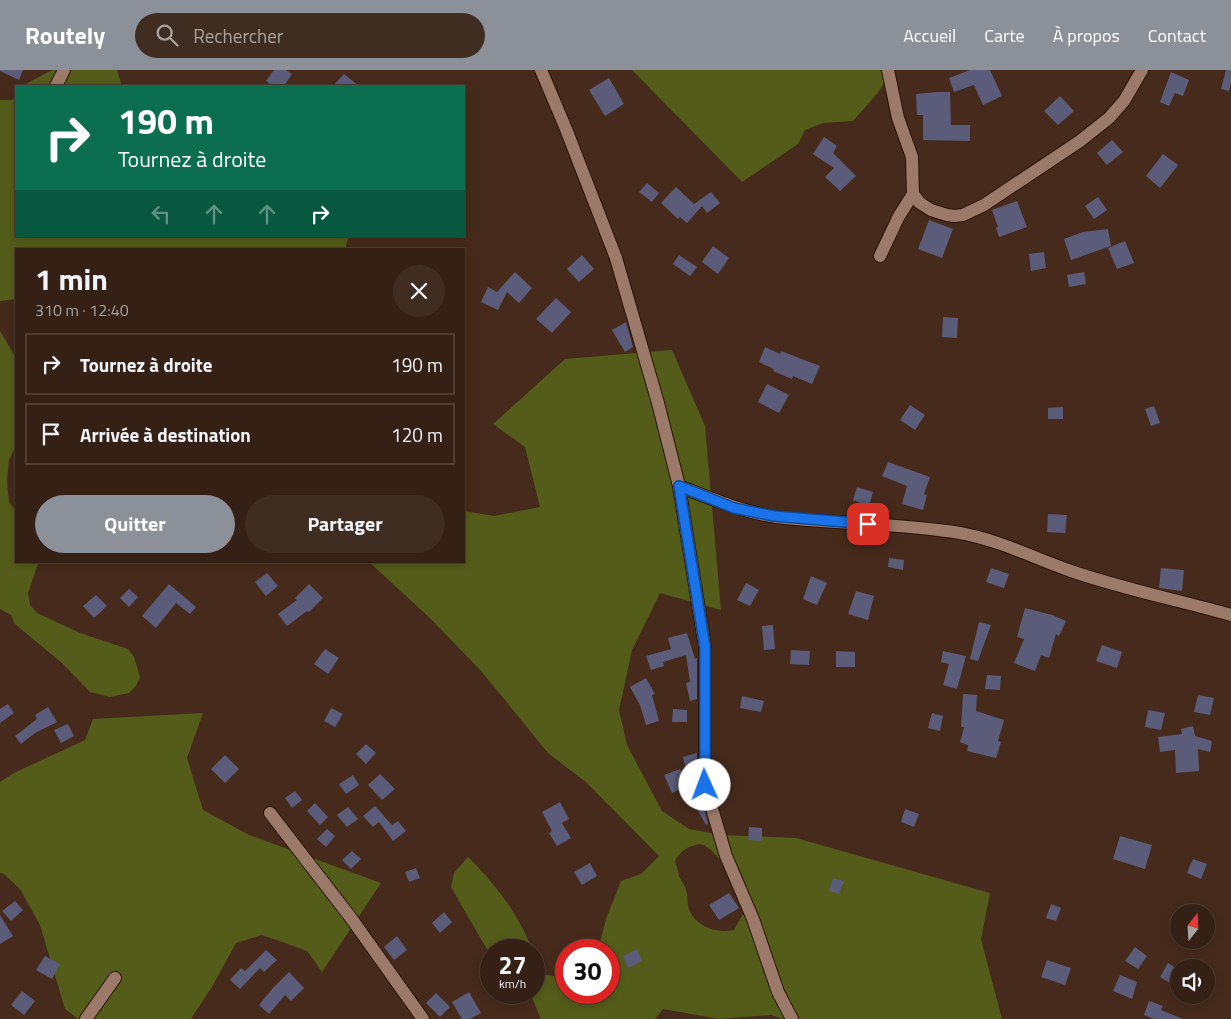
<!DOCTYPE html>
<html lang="fr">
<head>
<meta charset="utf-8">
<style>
	:root { --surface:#342015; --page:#3f2d22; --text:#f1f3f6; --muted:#a9a3a0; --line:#4e3e34; --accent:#8c9099 }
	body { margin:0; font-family:"Titillium Web",sans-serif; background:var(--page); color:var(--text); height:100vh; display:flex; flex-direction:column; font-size:19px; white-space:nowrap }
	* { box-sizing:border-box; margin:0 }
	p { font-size:16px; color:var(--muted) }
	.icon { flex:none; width:28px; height:28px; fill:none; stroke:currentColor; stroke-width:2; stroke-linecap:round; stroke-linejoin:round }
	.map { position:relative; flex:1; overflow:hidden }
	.side { position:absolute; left:15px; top:178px; width:450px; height:315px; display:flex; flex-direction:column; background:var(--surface); border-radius:0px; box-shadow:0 2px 8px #0003,0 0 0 1px var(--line) }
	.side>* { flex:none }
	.top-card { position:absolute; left:15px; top:15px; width:450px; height:152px; border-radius:0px; box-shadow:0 2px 8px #0003,0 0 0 1px var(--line); background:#0b6e4f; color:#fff; overflow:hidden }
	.needle { width:32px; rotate:18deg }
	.fabs { position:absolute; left:1170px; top:834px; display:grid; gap:10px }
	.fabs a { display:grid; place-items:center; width:45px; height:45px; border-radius:50%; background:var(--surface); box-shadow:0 2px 8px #0003,0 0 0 1px var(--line); font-size:25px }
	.speed { position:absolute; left:480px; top:869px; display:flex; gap:10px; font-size:25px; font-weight:700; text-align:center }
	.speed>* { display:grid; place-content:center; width:65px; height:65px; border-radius:50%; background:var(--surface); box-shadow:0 2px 8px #0003,0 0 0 1px var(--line); line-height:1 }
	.speed small { font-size:12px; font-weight:400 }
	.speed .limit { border:8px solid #d22; background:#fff; color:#111 }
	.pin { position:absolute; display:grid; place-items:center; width:42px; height:42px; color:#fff; margin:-21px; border-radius:10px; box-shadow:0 2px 8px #0006 }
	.me { position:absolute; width:55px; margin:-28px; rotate:358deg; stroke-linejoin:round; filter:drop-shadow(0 0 4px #0008) }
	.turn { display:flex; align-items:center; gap:18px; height:105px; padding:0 20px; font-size:22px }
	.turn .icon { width:65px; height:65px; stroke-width:2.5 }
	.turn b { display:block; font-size:35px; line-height:42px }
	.lanes { display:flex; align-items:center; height:48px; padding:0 20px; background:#0003; justify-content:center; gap:25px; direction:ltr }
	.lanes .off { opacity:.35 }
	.round { display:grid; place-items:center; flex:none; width:52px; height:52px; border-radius:26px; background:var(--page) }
	.overview { display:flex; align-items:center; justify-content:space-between; height:85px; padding:0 20px }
	h1 { font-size:30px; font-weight:700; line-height:38px }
	.button { display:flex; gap:10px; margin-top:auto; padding:10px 20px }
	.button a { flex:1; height:58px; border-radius:30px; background:var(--accent); color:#fff; font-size:20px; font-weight:700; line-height:58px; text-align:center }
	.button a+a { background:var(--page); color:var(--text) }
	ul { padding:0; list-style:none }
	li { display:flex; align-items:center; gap:15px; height:62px; margin:0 10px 8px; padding:0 10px; border:2px solid var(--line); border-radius:0px }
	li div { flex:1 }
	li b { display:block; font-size:19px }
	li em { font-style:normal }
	header { display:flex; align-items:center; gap:30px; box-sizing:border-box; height:70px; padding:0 25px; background:var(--accent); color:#fff }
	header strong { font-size:24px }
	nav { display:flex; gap:28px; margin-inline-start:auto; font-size:18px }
	.search { width:350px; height:45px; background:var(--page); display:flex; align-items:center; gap:12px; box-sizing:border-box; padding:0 18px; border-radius:28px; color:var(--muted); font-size:19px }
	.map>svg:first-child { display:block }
	.green { fill:#545c1a; fill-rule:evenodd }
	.building { fill:#5a5c7a }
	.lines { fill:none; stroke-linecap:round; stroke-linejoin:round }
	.minor-casing { stroke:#2b1305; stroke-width:14 }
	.minor { stroke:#9b7a69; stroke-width:12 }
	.route-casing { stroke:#114b97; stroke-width:12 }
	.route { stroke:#1a73e8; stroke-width:9 }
</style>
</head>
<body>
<header>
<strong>Routely</strong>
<div class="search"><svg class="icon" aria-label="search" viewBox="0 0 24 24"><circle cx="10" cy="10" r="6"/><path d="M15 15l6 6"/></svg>Rechercher</div>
<nav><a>Accueil</a><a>Carte</a><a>À propos</a><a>Contact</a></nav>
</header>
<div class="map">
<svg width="1231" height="949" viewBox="0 0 1231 949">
	<rect width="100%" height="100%" fill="#462b1c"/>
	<g class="green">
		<path d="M 52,0 L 117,0 L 122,16 L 22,16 Z"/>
		<path d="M 632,0 L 893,0 L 876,25 L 853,51 L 823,53 L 805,60 L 798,74 L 742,112 Z"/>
		<path d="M 16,25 L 16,166 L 349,166 L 345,179 L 16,179 L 16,229 L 0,231 L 0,30 L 12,30 Z"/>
		<path d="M 0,261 L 16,288 L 16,330 L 14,333 L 16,343 L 16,375 L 9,390 L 7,410 L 9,432 L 16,441 L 16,491 L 39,491 L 28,523 L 30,535 L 37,543 L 80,563 L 128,579 L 134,587 L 140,607 L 136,616 L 129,623 L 110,627 L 90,622 L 62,593 L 15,554 L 11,545 L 0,539 Z"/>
		<path d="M 672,280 L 705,356 L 721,540 L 660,523 L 632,580 L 619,640 L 627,675 L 662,741 L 689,759 L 722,765 L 796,768 L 990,823 L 981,869 L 1002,949 L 783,949 L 771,945 L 719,949 L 663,939 L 655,949 L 541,949 L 530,923 L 534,922 L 534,885 L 541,904 L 566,908 L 566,922 L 609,922 L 609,880 L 598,880 L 606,849 L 621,811 L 641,804 L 659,786 L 587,713 L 548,683 L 482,602 L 431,549 L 368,491 L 464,491 L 464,441 L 494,446 L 540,437 L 525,377 L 493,354 L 565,289 ZM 699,774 L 704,775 L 712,781 L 738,809 L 744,842 L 734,860 C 716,864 693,856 688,836 C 687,831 688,825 686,820 C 685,815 681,811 679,806 C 678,801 677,796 675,791 C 682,779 687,777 699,774 Z"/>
		<path d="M 203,643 L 187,688 L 203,740 L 249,765 L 381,813 L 322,902 L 307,881 L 285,873 L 262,865 L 236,873 L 213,915 L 191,949 L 78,949 L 65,939 L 40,855 L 20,819 L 4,804 L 0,803 L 0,712 L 14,703 L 85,670 L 93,649 Z"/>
		<path d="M 468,787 C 495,814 519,844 532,880 L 491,880 L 491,883 L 488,881 L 451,817 L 454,803 Z"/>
	</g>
	<g class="building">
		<path d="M 0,0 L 23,0 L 19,10 L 0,1 Z"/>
		<path d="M 274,0 L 286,0 L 292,4 L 284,16 L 273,16 L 266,11 Z"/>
		<path d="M 970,0 L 990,0 L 1002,26 L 983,35 L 974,15 L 954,22 L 949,8 Z"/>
		<path d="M 1226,0 L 1231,0 L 1231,13 L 1229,21 L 1221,19 Z"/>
		<path d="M 1171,2 L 1189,10 L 1183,26 L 1175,23 L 1169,36 L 1160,32 Z"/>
		<path d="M 344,4 L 359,16 L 333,16 Z"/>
		<path d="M 609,8 L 624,34 L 605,46 L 589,20 Z"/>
		<path d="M 938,22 L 950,22 L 951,55 L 970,55 L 970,71 L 923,70 L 923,45 L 917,45 L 916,24 Z"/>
		<path d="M 1060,26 L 1074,41 L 1058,55 L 1044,41 Z"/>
		<path d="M 824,67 L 837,76 L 833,83 L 856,106 L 840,121 L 825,107 L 834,98 L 813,84 Z"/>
		<path d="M 1112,70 L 1123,82 L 1107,95 L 1097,83 Z"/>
		<path d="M 1163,84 L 1178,95 L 1160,118 L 1146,106 Z"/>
		<path d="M 647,113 L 659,123 L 652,132 L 639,122 Z"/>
		<path d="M 676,117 L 694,134 L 711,122 L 720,133 L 707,143 L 702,136 L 687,153 L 680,147 L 678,149 L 661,133 Z"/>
		<path d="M 1098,127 L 1107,140 L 1094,149 L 1085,136 Z"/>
		<path d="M 1017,131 L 1027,157 L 999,167 L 996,158 L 998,157 L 992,140 Z"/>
		<path d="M 929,150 L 953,159 L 942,188 L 918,179 Z"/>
		<path d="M 1108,159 L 1111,176 L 1071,190 L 1064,169 L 1083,162 Z"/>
		<path d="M 1125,171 L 1134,193 L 1117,199 L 1108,178 Z"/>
		<path d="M 713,176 L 729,188 L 718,204 L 702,192 Z"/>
		<path d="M 1044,182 L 1046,198 L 1031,201 L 1029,184 Z"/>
		<path d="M 582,185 L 594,199 L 579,212 L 567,199 Z"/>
		<path d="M 679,185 L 697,197 L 690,206 L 673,194 Z"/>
		<path d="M 515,202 L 532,218 L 519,233 L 507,222 L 498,240 L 481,232 L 488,217 L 497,222 Z"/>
		<path d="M 1084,202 L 1086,214 L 1069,217 L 1067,205 Z"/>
		<path d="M 556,228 L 571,242 L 552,263 L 536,249 Z"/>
		<path d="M 943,247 L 958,248 L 957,268 L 942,267 Z"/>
		<path d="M 626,252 L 633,277 L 625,282 L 612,260 Z"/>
		<path d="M 765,277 L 780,284 L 781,281 L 820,296 L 812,314 L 793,306 L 792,309 L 773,301 L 774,299 L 759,292 Z"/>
		<path d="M 767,314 L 789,325 L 779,343 L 758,332 Z"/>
		<path d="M 910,335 L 925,345 L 915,360 L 900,350 Z"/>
		<path d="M 1154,336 L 1160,353 L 1151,356 L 1145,339 Z"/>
		<path d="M 1063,337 L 1063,349 L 1048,349 L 1048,338 Z"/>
		<path d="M 888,392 L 930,407 L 924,424 L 927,425 L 923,440 L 902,434 L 907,416 L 882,406 Z"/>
		<path d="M 857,417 L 873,422 L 869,436 L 853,430 Z"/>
		<path d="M 1048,444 L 1067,445 L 1065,463 L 1047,462 Z"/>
		<path d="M 889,488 L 904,490 L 903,500 L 888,497 Z"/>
		<path d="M 991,498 L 1009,504 L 1004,518 L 986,512 Z"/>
		<path d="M 1161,498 L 1184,500 L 1182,521 L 1159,518 Z"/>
		<path d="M 267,503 L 278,516 L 266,526 L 255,512 Z"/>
		<path d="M 811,506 L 827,513 L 817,535 L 803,529 Z"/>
		<path d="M 746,513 L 759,520 L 750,536 L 737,530 Z"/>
		<path d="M 169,514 L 196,537 L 190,544 L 176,533 L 156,558 L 142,546 Z"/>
		<path d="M 309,514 L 323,528 L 309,542 L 307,541 L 287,556 L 278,544 L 297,530 L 295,528 Z"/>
		<path d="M 129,519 L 138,527 L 129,537 L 120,528 Z"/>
		<path d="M 856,521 L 874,526 L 868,550 L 848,544 Z"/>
		<path d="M 96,525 L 107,536 L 94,548 L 83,536 Z"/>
		<path d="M 1025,538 L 1052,545 L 1066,551 L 1059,566 L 1056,564 L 1049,588 L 1041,585 L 1035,601 L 1014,593 L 1024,569 L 1017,567 Z"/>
		<path d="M 979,552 L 991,555 L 978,591 L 970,589 Z"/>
		<path d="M 773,555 L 775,579 L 764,580 L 762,556 Z"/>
		<path d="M 687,563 L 695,589 L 697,588 L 697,629 L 690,631 L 686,613 L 690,612 L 686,585 L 663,592 L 664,596 L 651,600 L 646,586 L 671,579 L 668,568 Z"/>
		<path d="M 1102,575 L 1122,582 L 1117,598 L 1096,591 Z"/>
		<path d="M 325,579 L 339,588 L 328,604 L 314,594 Z"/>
		<path d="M 791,580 L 810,581 L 809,595 L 790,594 Z"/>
		<path d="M 836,581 L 855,582 L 855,597 L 836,597 Z"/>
		<path d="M 943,581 L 966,586 L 957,619 L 943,615 L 949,594 L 941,592 Z"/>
		<path d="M 987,605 L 1001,606 L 1000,620 L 985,619 Z"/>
		<path d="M 646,608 L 655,624 L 652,625 L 659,651 L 646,655 L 640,635 L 630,617 Z"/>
		<path d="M 963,624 L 977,625 L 976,641 L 1004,650 L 998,671 L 1001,672 L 996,688 L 967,681 L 968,675 L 960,672 L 964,657 L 961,657 Z"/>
		<path d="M 1198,625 L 1214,628 L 1210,645 L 1194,642 Z"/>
		<path d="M 742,626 L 764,631 L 761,642 L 740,638 Z"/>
		<path d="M 8,634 L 14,643 L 0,653 L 0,639 Z"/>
		<path d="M 48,637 L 57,652 L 35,663 L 21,674 L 15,666 L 37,649 L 35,645 Z"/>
		<path d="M 331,638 L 343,644 L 335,657 L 324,651 Z"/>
		<path d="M 673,639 L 687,640 L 687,652 L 672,652 Z"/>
		<path d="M 1148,640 L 1165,643 L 1161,660 L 1145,657 Z"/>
		<path d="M 932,643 L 943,646 L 940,661 L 928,658 Z"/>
		<path d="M 68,654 L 74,666 L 61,673 L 54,660 Z"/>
		<path d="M 1193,656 L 1195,666 L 1212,671 L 1210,682 L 1198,679 L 1199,701 L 1176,703 L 1175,680 L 1160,682 L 1158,667 L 1182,664 L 1181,659 Z"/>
		<path d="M 366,674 L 376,683 L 366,694 L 356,684 Z"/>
		<path d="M 697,683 L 697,698 L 686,700 L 683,687 Z"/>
		<path d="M 225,685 L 239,699 L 225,713 L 211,699 Z"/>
		<path d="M 680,699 L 687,716 L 672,723 L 664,705 Z"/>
		<path d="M 380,704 L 395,719 L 382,730 L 368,715 Z"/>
		<path d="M 353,705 L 359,715 L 346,724 L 339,714 Z"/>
		<path d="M 697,714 L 708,753 L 706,755 L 692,730 L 687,718 Z"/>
		<path d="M 295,721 L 302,730 L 292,738 L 285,728 Z"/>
		<path d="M 560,732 L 569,749 L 562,753 L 571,768 L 557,776 L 549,763 L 552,761 L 542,742 Z"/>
		<path d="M 315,733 L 328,747 L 320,755 L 307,741 Z"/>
		<path d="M 375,736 L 392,755 L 398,751 L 406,761 L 393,771 L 379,752 L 373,757 L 363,746 Z"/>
		<path d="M 348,737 L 358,749 L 347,757 L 337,745 Z"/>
		<path d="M 905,739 L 919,744 L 914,757 L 901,752 Z"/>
		<path d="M 749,757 L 762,758 L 762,771 L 748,770 Z"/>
		<path d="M 327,759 L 335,766 L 326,777 L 317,769 Z"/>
		<path d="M 1120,766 L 1152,775 L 1145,799 L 1113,789 Z"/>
		<path d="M 352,781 L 361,789 L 351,799 L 342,790 Z"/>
		<path d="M 1193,789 L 1207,794 L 1201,809 L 1187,803 Z"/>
		<path d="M 590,793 L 597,806 L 582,815 L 574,802 Z"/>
		<path d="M 416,798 L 420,808 L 409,812 L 405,802 Z"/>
		<path d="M 833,808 L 844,811 L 839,824 L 829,821 Z"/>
		<path d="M 729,823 L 739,838 L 719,850 L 709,835 Z"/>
		<path d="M 15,831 L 23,840 L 11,851 L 2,841 Z"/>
		<path d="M 1051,834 L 1061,838 L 1056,851 L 1046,848 Z"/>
		<path d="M 444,842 L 452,852 L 440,863 L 432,853 Z"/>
		<path d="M 0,845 L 13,866 L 0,874 Z"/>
		<path d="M 397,866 L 407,880 L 394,890 L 384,877 Z"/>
		<path d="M 1135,877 L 1147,886 L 1138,899 L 1125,891 Z"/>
		<path d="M 637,879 L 642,891 L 628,898 L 623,886 Z"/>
		<path d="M 266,880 L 277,890 L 264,902 L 260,898 L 240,919 L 230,910 L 241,898 L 245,901 Z"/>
		<path d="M 45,886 L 60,894 L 52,909 L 36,900 Z"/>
		<path d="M 1047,890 L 1071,898 L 1065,915 L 1041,907 Z"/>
		<path d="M 1168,893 L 1179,900 L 1170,913 L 1160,907 Z"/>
		<path d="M 289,902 L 304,918 L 291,931 L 285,925 L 269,944 L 259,935 L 273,918 Z"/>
		<path d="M 1120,905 L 1137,912 L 1132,929 L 1113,921 Z"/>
		<path d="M 22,921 L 35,931 L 24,945 L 11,935 Z"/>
		<path d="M 469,922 L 481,943 L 470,949 L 462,949 L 452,932 Z"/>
		<path d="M 436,923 L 450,937 L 440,947 L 426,933 Z"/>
		<path d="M 1149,931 L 1163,936 L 1161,940 L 1183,949 L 1154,949 L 1144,945 Z"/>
	</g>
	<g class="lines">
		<defs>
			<g id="minor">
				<path d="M 541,0 L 566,59 L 616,188 L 658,333 L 679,416 L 705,577 L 705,715 L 726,786 L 753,849 L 778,922 L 792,949"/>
				<path d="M 888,0 L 898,48 L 912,87 L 913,124 L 920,133 L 931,140 L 947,145 L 955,146 L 963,145 L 984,135 L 1080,71 L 1109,48 L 1124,31 L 1142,0"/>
				<path d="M 56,16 L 64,0"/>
				<path d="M 880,186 L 899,146 L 913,124"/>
				<path d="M 679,416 C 710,428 742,442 776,447 C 837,454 899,453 960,463 C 999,470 1034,488 1071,501 C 1123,519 1178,530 1231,545"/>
				<path d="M 270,743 L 351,848 L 423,949"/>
				<path d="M 86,949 L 115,908"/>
			</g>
		</defs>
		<use href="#minor" class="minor-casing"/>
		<use href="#minor" class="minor"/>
	</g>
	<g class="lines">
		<defs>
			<path id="route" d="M 705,715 L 705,577 L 679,416 L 734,438 L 774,446 L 868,454"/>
		</defs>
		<use href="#route" class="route-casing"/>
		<use href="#route" class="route"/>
	</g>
</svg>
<div class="fabs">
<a><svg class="needle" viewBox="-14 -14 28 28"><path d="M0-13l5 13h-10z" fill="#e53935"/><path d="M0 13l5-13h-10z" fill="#a9a3a0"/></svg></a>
<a><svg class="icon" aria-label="sound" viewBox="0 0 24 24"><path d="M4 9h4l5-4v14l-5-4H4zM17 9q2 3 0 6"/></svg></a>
</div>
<div class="speed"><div>27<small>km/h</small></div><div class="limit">30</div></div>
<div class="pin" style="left:868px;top:454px;background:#d93025"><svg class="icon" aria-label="arrive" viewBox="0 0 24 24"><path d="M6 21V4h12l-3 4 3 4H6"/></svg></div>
<svg class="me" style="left:705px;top:715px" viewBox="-20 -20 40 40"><circle r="19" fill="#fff"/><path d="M0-13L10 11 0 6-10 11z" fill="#1a73e8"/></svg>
<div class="top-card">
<div class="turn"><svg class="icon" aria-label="right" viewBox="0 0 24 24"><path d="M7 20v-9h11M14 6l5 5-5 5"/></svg><div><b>190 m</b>Tournez à droite</div></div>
<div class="lanes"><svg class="icon off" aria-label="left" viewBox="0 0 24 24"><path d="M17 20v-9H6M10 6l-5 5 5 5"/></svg><svg class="icon off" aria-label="ahead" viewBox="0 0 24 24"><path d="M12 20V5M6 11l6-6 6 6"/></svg><svg class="icon off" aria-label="ahead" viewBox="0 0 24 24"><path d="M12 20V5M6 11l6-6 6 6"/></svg><svg class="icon" aria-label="right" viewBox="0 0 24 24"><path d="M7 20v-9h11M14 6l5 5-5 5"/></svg></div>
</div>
<section class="side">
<div class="overview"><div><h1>1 min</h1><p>310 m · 12:40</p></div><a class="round"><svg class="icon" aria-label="close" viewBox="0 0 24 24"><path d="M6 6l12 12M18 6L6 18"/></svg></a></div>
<ul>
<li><svg class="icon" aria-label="right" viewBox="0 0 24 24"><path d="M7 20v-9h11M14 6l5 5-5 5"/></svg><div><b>Tournez à droite</b></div><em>190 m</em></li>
<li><svg class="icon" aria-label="arrive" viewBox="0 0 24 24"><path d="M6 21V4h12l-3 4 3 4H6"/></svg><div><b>Arrivée à destination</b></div><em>120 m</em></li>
</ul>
<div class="button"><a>Quitter</a><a>Partager</a></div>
</section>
</div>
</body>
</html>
